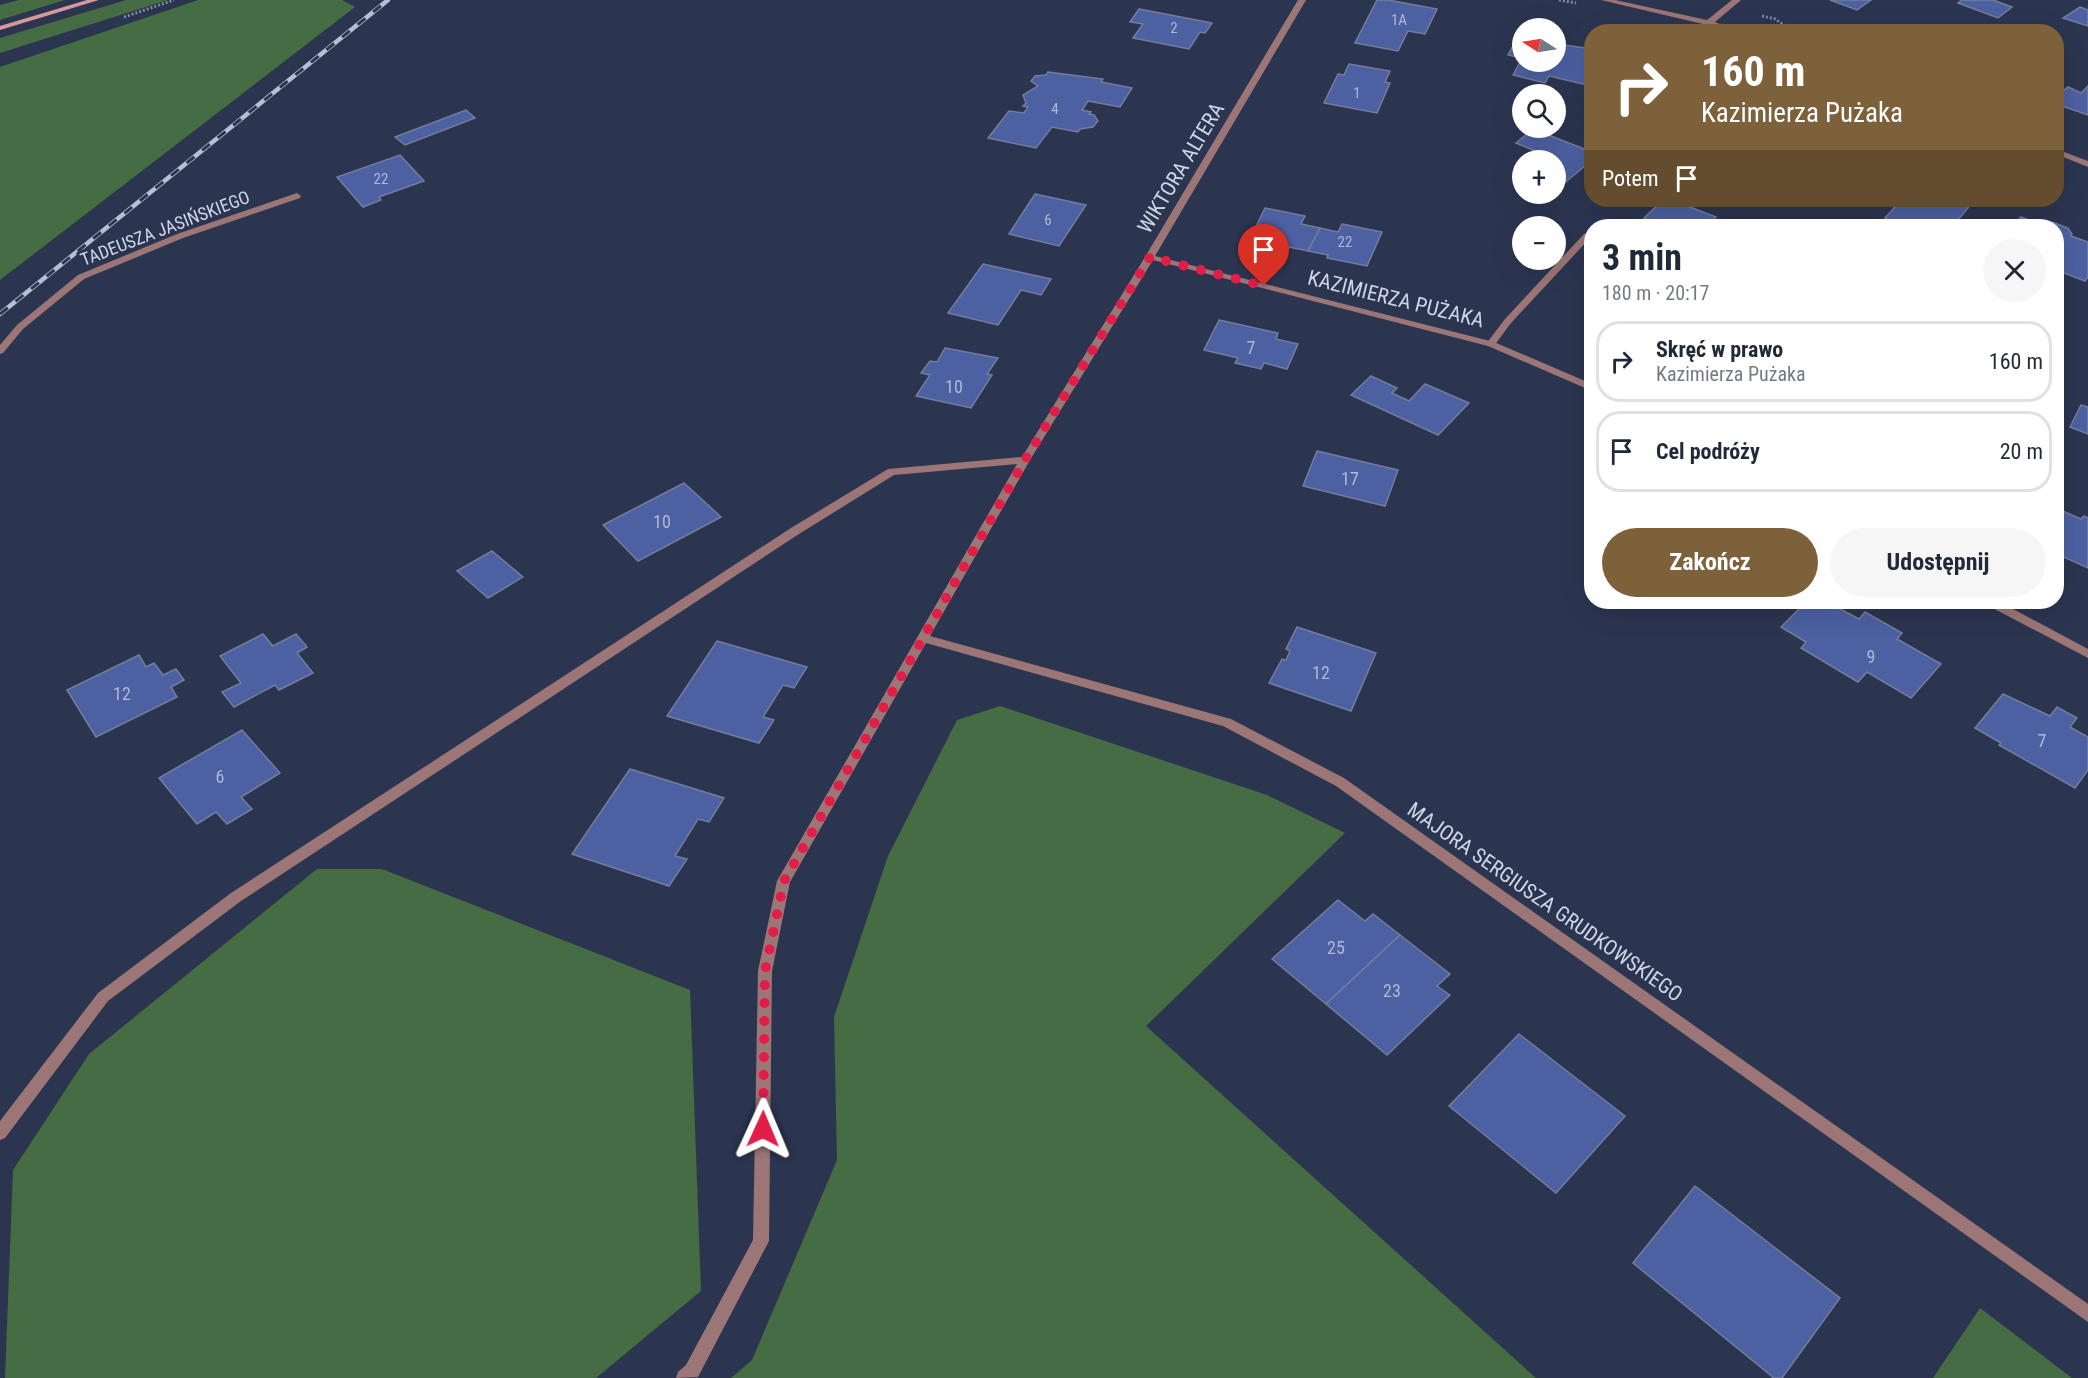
<!DOCTYPE html>
<html lang="pl">
<head>
<meta charset="utf-8">
<style>
	:root { --surface:#fff; --page:#f6f6f7; --text:#1f2937; --muted:#747a83; --line:#e0e1e3; --accent:#7d613b }
	body { margin:0; font-family:"Roboto Condensed",sans-serif; background:var(--page); color:var(--text); height:100vh; display:flex; flex-direction:column; font-size:22px; white-space:nowrap }
	* { box-sizing:border-box; margin:0 }
	p { font-size:20px; color:var(--muted) }
	.icon { flex:none; width:33px; height:33px; fill:none; stroke:currentColor; stroke-width:2; stroke-linecap:round; stroke-linejoin:round }
	.map { position:relative; flex:1; overflow:hidden }
	.details { position:absolute; left:1584px; top:219px; width:480px; height:390px; display:flex; flex-direction:column; background:var(--surface); border-radius:24px; box-shadow:0 6px 24px #0002 }
	.details>* { flex:none }
	.guide { position:absolute; left:1584px; top:24px; width:480px; height:183px; border-radius:24px; box-shadow:0 6px 24px #0002; background:#7d613b; color:#fff; overflow:hidden }
	.needle { width:39px; rotate:282deg }
	.buttons { position:absolute; left:1512px; top:18px; display:grid; gap:12px }
	.buttons a { display:grid; place-items:center; width:54px; height:54px; border-radius:50%; background:var(--surface); box-shadow:0 6px 24px #0002; font-size:30px }
	.pin { position:absolute; display:grid; place-items:center; width:51px; height:51px; color:#fff; margin:-62px -26px; border-radius:50% 50% 50% 0; rotate:-45deg; box-shadow:0 0 6px #0007 }
	.pin .icon { rotate:45deg }
	.me { position:absolute; width:66px; margin:-33px; rotate:1deg; stroke-linejoin:round; filter:drop-shadow(0 0 4px #0008) }
	.turn { display:flex; align-items:center; gap:21px; height:126px; padding:0 18px; font-size:27px }
	.turn .icon { width:78px; height:78px; stroke-width:2.5 }
	.turn b { display:block; font-size:42px; line-height:51px }
	.then { display:flex; align-items:center; height:57px; padding:0 18px; background:#0003; gap:12px; font-size:22px }
	.round { display:grid; place-items:center; flex:none; width:63px; height:63px; border-radius:32px; background:var(--page) }
	.headline { display:flex; align-items:center; justify-content:space-between; height:102px; padding:0 18px }
	h1 { font-size:36px; font-weight:700; line-height:45px }
	.button { display:flex; gap:12px; margin-top:auto; padding:12px 18px }
	.button a { flex:1; height:69px; border-radius:36px; background:var(--accent); color:#fff; font-size:24px; font-weight:700; line-height:69px; text-align:center }
	.button a+a { background:var(--page); color:var(--text) }
	ul { padding:0; list-style:none }
	li { display:flex; align-items:center; gap:18px; height:81px; margin:0 12px 9px; padding:0 6px; border:3px solid var(--line); border-radius:24px }
	li div { flex:1 }
	li b { display:block; font-size:22px }
	li em { font-style:normal }
	.map>svg:first-child { display:block }
	.green { fill:#456c42 }
	.building { fill:#4d60a1; stroke:#737d9d; stroke-width:1.5 }
	.lines { fill:none; stroke-linecap:round; stroke-linejoin:round }
	.path { stroke:#7f879d; stroke-width:3; stroke-dasharray:2 2; stroke-linecap:butt }
	.lane { fill:#9c7677; fill-rule:evenodd }
	.street { fill:#9c7677; fill-rule:evenodd }
	.secondary { fill:#d5999c; fill-rule:evenodd }
	.rail-casing { stroke:#b9bfd3; stroke-width:4.5 }
	.rail { stroke:#2c3550; stroke-width:3; stroke-dasharray:10; stroke-linecap:butt }
	.route { stroke:#e11d48; stroke-width:10; stroke-dasharray:0 18 }
	.labels { text-anchor:middle; dominant-baseline:central; stroke-width:6; stroke-linejoin:round; paint-order:stroke }
	.far-number-label { font-size:15px; fill:#afb8d6 }
	.far-street-label { font-size:18px; fill:#d0d6e8; stroke:#2c3550 }
	.number-label { font-size:18px; fill:#afb8d6 }
	.street-label { font-size:21px; fill:#d0d6e8; stroke:#2c3550 }
</style>
</head>
<body>
<div class="map">
<svg width="2088" height="1378" viewBox="0 0 2088 1378">
	<rect width="100%" height="100%" fill="#2c3550"/>
	<g class="green">
		<path d="M 19,0 L 65,0 L 0,20 L 0,5 Z"/>
		<path d="M 126,0 L 168,0 L 0,53 L 0,38 Z"/>
		<path d="M 198,0 L 342,0 L 355,7 L 0,280 L 0,67 Z"/>
		<path d="M 1000,706 L 1267,795 L 1345,833 L 1146,1026 L 1536,1378 L 731,1378 L 752,1360 L 837,1160 L 834,1017 L 888,856 L 957,720 Z"/>
		<path d="M 317,869 L 382,869 L 690,990 L 701,1291 L 596,1378 L 5,1378 L 13,1170 L 89,1054 Z"/>
		<path d="M 1980,1308 L 2072,1378 L 1933,1378 Z"/>
	</g>
	<g class="building">
		<path d="M 1377,0 L 1388,0 L 1437,9 L 1425,34 L 1408,31 L 1398,51 L 1355,43 Z"/>
		<path d="M 1830,0 L 1871,0 L 1857,10 Z"/>
		<path d="M 1962,0 L 1993,0 L 2012,7 L 1998,18 L 1958,3 Z"/>
		<path d="M 2080,7 L 2088,10 L 2088,26 L 2063,18 Z"/>
		<path d="M 1139,9 L 1212,23 L 1205,33 L 1200,32 L 1189,49 L 1133,38 L 1143,24 L 1130,22 Z"/>
		<path d="M 1522,29 L 1522,58 L 1508,55 Z"/>
		<path d="M 1556,33 L 1562,35 L 1557,44 L 1592,49 L 1592,76 L 1587,85 L 1549,76 L 1545,83 L 1513,75 L 1522,58 L 1522,62 L 1556,62 Z"/>
		<path d="M 1349,64 L 1390,71 L 1385,82 L 1390,83 L 1377,113 L 1324,103 L 1338,74 L 1344,75 Z"/>
		<path d="M 1048,72 L 1103,79 L 1101,82 L 1132,88 L 1120,107 L 1088,101 L 1082,110 L 1091,112 L 1089,114 L 1094,115 L 1098,121 L 1093,127 L 1080,129 L 1078,132 L 1052,127 L 1036,148 L 988,138 L 1009,111 L 1024,113 L 1028,107 L 1023,106 L 1026,103 L 1023,95 L 1038,86 L 1031,81 L 1035,76 L 1046,75 Z"/>
		<path d="M 2088,86 L 2088,115 L 2056,104 L 2056,97 L 2068,87 L 2081,93 Z"/>
		<path d="M 466,110 L 475,118 L 405,145 L 395,137 Z"/>
		<path d="M 1533,129 L 1592,152 L 1592,160 L 1561,186 L 1556,184 L 1556,160 L 1524,160 L 1535,151 L 1516,143 Z"/>
		<path d="M 400,155 L 424,181 L 379,197 L 381,200 L 363,207 L 337,177 Z"/>
		<path d="M 1035,194 L 1086,205 L 1059,246 L 1009,234 Z"/>
		<path d="M 1663,200 L 1672,200 L 1716,217 L 1712,221 L 1727,226 L 1667,226 L 1644,218 Z"/>
		<path d="M 1876,200 L 1961,200 L 1972,203 L 1953,226 L 1945,225 L 1907,226 L 1885,218 L 1895,207 Z"/>
		<path d="M 1265,208 L 1305,216 L 1301,224 L 1320,228 L 1308,251 L 1289,247 L 1288,250 L 1249,241 Z"/>
		<path d="M 2021,217 L 2042,225 L 2052,222 L 2068,228 L 2072,234 L 2071,236 L 2088,242 L 2088,277 L 2085,281 L 2059,271 L 2056,273 L 2056,226 L 2013,226 Z"/>
		<path d="M 1342,224 L 1382,232 L 1367,266 L 1327,258 L 1328,255 L 1308,251 L 1320,228 L 1338,232 Z"/>
		<path d="M 983,264 L 1051,279 L 1041,295 L 1021,290 L 998,325 L 948,313 Z"/>
		<path d="M 1219,320 L 1278,333 L 1276,339 L 1298,344 L 1287,369 L 1264,363 L 1261,369 L 1235,363 L 1238,358 L 1204,350 Z"/>
		<path d="M 945,348 L 998,358 L 987,374 L 992,375 L 971,408 L 916,396 L 930,375 L 921,373 L 930,361 L 937,362 Z"/>
		<path d="M 1371,376 L 1397,388 L 1392,393 L 1409,401 L 1425,384 L 1469,403 L 1438,435 L 1351,395 Z"/>
		<path d="M 2081,405 L 2088,407 L 2088,434 L 2070,427 Z"/>
		<path d="M 1317,451 L 1398,470 L 1385,506 L 1303,486 Z"/>
		<path d="M 684,483 L 721,517 L 638,561 L 603,525 Z"/>
		<path d="M 2056,508 L 2081,519 L 2084,516 L 2088,518 L 2088,568 L 2057,554 L 2060,550 L 2056,549 Z"/>
		<path d="M 492,551 L 523,577 L 488,598 L 457,571 Z"/>
		<path d="M 1806,602 L 1827,602 L 1859,619 L 1865,612 L 1902,633 L 1897,639 L 1941,664 L 1911,698 L 1867,672 L 1858,682 L 1801,648 L 1806,642 L 1781,627 Z"/>
		<path d="M 1297,627 L 1376,653 L 1351,711 L 1269,683 L 1282,659 L 1286,660 L 1290,651 L 1286,649 Z"/>
		<path d="M 263,634 L 273,646 L 296,634 L 307,647 L 297,653 L 313,673 L 279,690 L 275,685 L 234,707 L 222,692 L 241,683 L 220,656 Z"/>
		<path d="M 717,641 L 807,667 L 794,688 L 783,685 L 763,717 L 774,720 L 759,743 L 667,716 Z"/>
		<path d="M 139,655 L 146,667 L 154,663 L 163,675 L 176,669 L 184,680 L 171,687 L 177,697 L 96,737 L 67,690 Z"/>
		<path d="M 2003,694 L 2050,716 L 2057,707 L 2077,718 L 2070,727 L 2088,737 L 2088,770 L 2075,788 L 1999,745 L 2001,743 L 1975,728 Z"/>
		<path d="M 242,730 L 280,773 L 241,797 L 252,809 L 227,824 L 216,812 L 197,824 L 159,778 Z"/>
		<path d="M 630,769 L 724,798 L 709,822 L 698,819 L 675,856 L 687,859 L 669,886 L 572,854 Z"/>
		<path d="M 1338,900 L 1365,921 L 1373,914 L 1400,935 L 1326,1004 L 1272,959 Z"/>
		<path d="M 1400,935 L 1450,974 L 1437,986 L 1450,995 L 1387,1055 L 1326,1004 Z"/>
		<path d="M 1519,1034 L 1625,1116 L 1556,1193 L 1449,1106 Z"/>
		<path d="M 1695,1186 L 1840,1298 L 1782,1378 L 1774,1378 L 1633,1263 Z"/>
	</g>
	<g class="lines">
		<g class="path">
			<path d="M 1559,0 L 1576,3"/>
			<path d="M 1762,16 L 1775,19 L 1794,32"/>
			<path d="M 124,17 L 174,0"/>
		</g>
		<path class="lane" d="M 1587,233 L 1590,234 L 1590,238 L 1511,323 L 1494,346 L 1488,346 L 1486,344 L 1505,319 L 1584,234 Z"/>
		<g class="street">
			<path d="M 1298,0 L 1306,0 L 1155,256 L 1494,342 L 1592,384 L 1592,391 L 1488,346 L 1153,260 L 1030,460 L 930,636 L 1231,719 L 1344,778 L 2088,1304 L 2088,1322 L 1336,786 L 1223,726 L 926,643 L 790,882 L 772,971 L 769,1241 L 698,1377 L 676,1378 L 678,1372 L 686,1365 L 753,1240 L 758,971 L 777,881 L 1017,464 L 894,475 L 799,534 L 241,901 L 108,1001 L 5,1138 L 0,1140 L 0,1121 L 98,993 L 231,893 L 791,528 L 888,469 L 1022,457 L 1145,257 Z"/>
			<path d="M 1601,0 L 1615,0 L 1707,20 L 1732,0 L 1741,0 L 1715,22 L 1739,32 L 1726,32 L 1707,25 Z"/>
			<path d="M 2056,149 L 2088,161 L 2088,167 L 2056,154 Z"/>
			<path d="M 297,193 L 301,196 L 300,198 L 183,238 L 84,279 L 23,329 L 3,353 L 0,354 L 0,345 L 17,325 L 78,275 L 177,234 Z"/>
			<path d="M 1985,602 L 2000,602 L 2088,649 L 2088,658 L 1987,605 Z"/>
		</g>
		<path class="secondary" d="M 87,0 L 99,0 L 0,30 L 0,26 Z"/>
		<defs>
			<path id="rail" d="M 0,314 L 388,0"/>
		</defs>
		<use href="#rail" class="rail-casing"/>
		<use href="#rail" class="rail"/>
	</g>
	<g class="lines">
		<path class="route" d="M 763,1129 L 765,971 L 784,881 L 1025,460 L 1150,257 L 1264,286"/>
	</g>
	<g class="labels">
		<g class="far-number-label">
			<text x="1399" y="20">1A</text>
			<text x="1174" y="28">2</text>
			<text x="1357" y="93">1</text>
			<text x="1055" y="109">4</text>
			<text x="381" y="179">22</text>
			<text x="1048" y="220">6</text>
			<text x="1345" y="242">22</text>
		</g>
		<g class="far-street-label">
			<text transform="translate(165 228) rotate(-21)">TADEUSZA JASIŃSKIEGO</text>
		</g>
		<g class="number-label">
			<text x="1251" y="347">7</text>
			<text x="954" y="386">10</text>
			<text x="1350" y="478">17</text>
			<text x="662" y="521">10</text>
			<text x="1871" y="656">9</text>
			<text x="1321" y="672">12</text>
			<text x="122" y="693">12</text>
			<text x="2042" y="740">7</text>
			<text x="220" y="776">6</text>
			<text x="1336" y="947">25</text>
			<text x="1392" y="990">23</text>
		</g>
		<g class="street-label">
			<text transform="translate(1181 168) rotate(-59)">WIKTORA ALTERA</text>
			<text transform="translate(1396 299) rotate(14)">KAZIMIERZA PUŻAKA</text>
			<text transform="translate(1545 902) rotate(35)">MAJORA SERGIUSZA GRUDKOWSKIEGO</text>
		</g>
	</g>
</svg>
<div class="buttons">
<a><svg class="needle" viewBox="-14 -14 28 28"><path d="M0-13l5 13h-10z" fill="#e53935"/><path d="M0 13l5-13h-10z" fill="#747a83"/></svg></a>
<a><svg class="icon" aria-label="search" viewBox="0 0 24 24"><circle cx="10" cy="10" r="6"/><path d="M15 15l6 6"/></svg></a>
<a>+</a>
<a>−</a>
</div>
<div class="pin" style="left:1264px;top:286px;background:#d93025"><svg class="icon" aria-label="arrive" viewBox="0 0 24 24"><path d="M6 21V4h12l-3 4 3 4H6"/></svg></div>
<svg class="me" style="left:763px;top:1129px" viewBox="-20 -20 40 40"><path d="M0-17L14 15 0 8-14 15z" fill="#e11d48" stroke="#fff" stroke-width="4"/></svg>
<div class="guide">
<div class="turn"><svg class="icon" aria-label="right" viewBox="0 0 24 24"><path d="M7 20v-9h11M14 6l5 5-5 5"/></svg><div><b>160 m</b>Kazimierza Pużaka</div></div>
<div class="then">Potem<svg class="icon" aria-label="arrive" viewBox="0 0 24 24"><path d="M6 21V4h12l-3 4 3 4H6"/></svg></div>
</div>
<section class="details">
<div class="headline"><div><h1>3 min</h1><p>180 m · 20:17</p></div><a class="round"><svg class="icon" aria-label="close" viewBox="0 0 24 24"><path d="M6 6l12 12M18 6L6 18"/></svg></a></div>
<ul>
<li><svg class="icon" aria-label="right" viewBox="0 0 24 24"><path d="M7 20v-9h11M14 6l5 5-5 5"/></svg><div><b>Skręć w prawo</b><p>Kazimierza Pużaka</p></div><em>160 m</em></li>
<li><svg class="icon" aria-label="arrive" viewBox="0 0 24 24"><path d="M6 21V4h12l-3 4 3 4H6"/></svg><div><b>Cel podróży</b></div><em>20 m</em></li>
</ul>
<div class="button"><a>Zakończ</a><a>Udostępnij</a></div>
</section>
</div>
</body>
</html>
